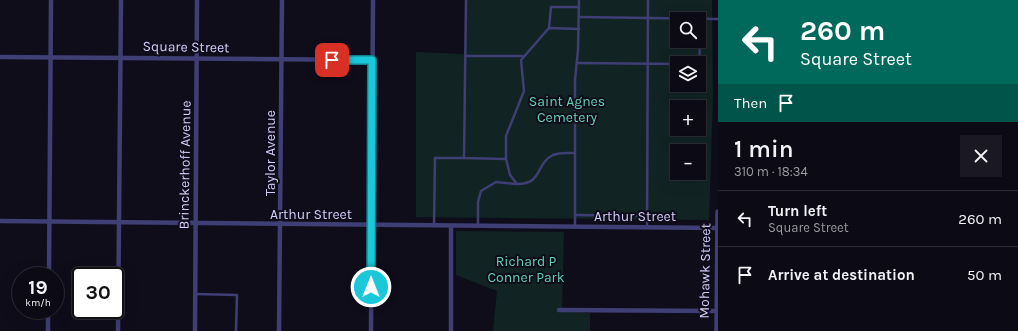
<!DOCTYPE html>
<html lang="en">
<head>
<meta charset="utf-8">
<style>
	:root { --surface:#0c0a14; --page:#1a1822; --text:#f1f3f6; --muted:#9a9aa0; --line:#2c2b34 }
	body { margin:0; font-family:Karla,sans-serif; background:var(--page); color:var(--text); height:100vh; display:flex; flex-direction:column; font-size:15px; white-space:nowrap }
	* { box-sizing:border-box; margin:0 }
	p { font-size:13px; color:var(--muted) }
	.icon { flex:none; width:22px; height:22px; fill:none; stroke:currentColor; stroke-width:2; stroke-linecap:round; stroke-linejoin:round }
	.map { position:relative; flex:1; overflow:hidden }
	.drawer { display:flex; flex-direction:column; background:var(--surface); width:300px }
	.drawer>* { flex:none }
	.guide { background:#00695c; color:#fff; overflow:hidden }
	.fabs { position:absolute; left:670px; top:12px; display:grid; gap:8px }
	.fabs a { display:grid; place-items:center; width:36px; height:36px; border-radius:0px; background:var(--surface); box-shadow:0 4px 16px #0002,0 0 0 1px var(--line); font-size:20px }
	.speed { position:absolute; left:12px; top:267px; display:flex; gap:8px; font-size:20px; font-weight:700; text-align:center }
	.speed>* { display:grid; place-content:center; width:52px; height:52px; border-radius:50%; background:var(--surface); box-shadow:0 4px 16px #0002,0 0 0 1px var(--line); line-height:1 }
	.speed small { font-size:10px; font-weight:400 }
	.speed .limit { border:2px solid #111; border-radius:6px; background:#fff; color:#111 }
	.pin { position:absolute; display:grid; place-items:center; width:34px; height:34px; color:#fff; margin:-17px; border-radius:8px; box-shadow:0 2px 6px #0006 }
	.me { position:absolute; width:44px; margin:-22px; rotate:0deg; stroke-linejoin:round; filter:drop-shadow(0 0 3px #0008) }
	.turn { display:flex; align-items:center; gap:14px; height:84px; padding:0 16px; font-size:18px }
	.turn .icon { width:52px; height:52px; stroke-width:2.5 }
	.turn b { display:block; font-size:28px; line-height:34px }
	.then { display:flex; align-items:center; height:38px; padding:0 16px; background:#0003; gap:8px; font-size:15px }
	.round { display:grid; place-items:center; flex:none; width:42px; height:42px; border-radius:0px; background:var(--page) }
	.summary { display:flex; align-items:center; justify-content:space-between; height:68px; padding:0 16px }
	h1 { font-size:24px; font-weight:600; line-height:30px }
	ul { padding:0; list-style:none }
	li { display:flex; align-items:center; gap:12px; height:56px; padding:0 16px; border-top:1px solid var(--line) }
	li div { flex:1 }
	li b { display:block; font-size:15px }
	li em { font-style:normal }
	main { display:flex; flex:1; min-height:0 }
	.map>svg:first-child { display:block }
	.green { fill:#112423; fill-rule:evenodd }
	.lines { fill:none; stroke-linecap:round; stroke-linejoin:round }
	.service { stroke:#3f3e75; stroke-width:2.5 }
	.minor { stroke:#3f3e75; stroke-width:4.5 }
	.tertiary { stroke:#3f3e75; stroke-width:5.5 }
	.route-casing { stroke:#11828d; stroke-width:10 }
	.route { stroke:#1ac8d9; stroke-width:7 }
	.labels { text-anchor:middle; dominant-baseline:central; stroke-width:4; stroke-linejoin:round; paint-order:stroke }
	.street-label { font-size:14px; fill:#d2cef9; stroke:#100d1b }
	.park-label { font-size:14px; fill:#63cfb3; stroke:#100d1b }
</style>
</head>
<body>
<main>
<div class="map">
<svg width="718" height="331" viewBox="0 0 718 331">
	<rect width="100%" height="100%" fill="#100d1b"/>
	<g class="green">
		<path d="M 466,0 L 712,0 L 713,96 L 709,220 L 416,217 L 416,52 L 464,54 ZM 677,19 L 699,19 L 699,41 L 677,41 ZM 677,63 L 699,63 L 699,85 L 677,85 ZM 677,107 L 699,107 L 699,129 L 677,129 ZM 677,151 L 699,151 L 699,173 L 677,173 Z"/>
		<path d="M 456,231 L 564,232 L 562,312 L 590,313 L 590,331 L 493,331 L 497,291 L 456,275 Z"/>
	</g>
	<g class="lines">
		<g class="service">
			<path d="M 466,0 L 464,158 L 506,159 L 510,175 L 517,184 C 543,184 535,164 553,155 C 560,152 568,153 575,153 L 575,227"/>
			<path d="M 579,17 L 718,19"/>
			<path d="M 549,28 L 551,7 L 579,7"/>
			<path d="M 466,56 L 522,56"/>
			<path d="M 578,63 L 677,64"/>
			<path d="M 699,64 L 701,18"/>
			<path d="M 575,153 L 575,80 L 578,50 L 579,0"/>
			<path d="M 506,159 L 506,136 L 524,91 L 521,60 L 549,28 L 579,29"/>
			<path d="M 575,215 L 647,216"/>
			<path d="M 478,225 L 478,202 L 481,191 L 496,182 L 516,184"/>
			<path d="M 434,226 L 435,158 L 464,158"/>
			<path d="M 647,227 L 648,0"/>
			<path d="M 195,294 L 237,295 L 236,331"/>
		</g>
		<g class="minor">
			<path d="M 0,57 L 372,60"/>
			<path d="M 0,221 L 718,228"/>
			<path d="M 49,276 L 51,0"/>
			<path d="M 559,310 L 717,311"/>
			<path d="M 48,331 L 48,310"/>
			<path d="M 118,331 L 121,0"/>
			<path d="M 195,331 L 197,0"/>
			<path d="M 279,331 L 282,0"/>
			<path d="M 371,331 L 373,0"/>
			<path d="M 451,331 L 451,226"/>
		</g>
		<path class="tertiary" d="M 717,331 L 718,212"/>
	</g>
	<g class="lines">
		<defs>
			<path id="route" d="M 332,60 L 372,60 L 371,287"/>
		</defs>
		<use href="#route" class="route-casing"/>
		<use href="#route" class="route"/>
	</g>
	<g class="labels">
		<g class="street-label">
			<text transform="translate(186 47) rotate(1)">Square Street</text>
			<text transform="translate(270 153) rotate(-90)">Taylor Avenue</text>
			<text transform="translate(185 165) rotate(-89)">Brinckerhoff Avenue</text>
			<text x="311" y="214">Arthur Street</text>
			<text x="635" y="216">Arthur Street</text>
			<text transform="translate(705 271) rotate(-89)">Mohawk Street</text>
		</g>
		<g class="park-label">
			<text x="567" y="101">Saint Agnes<tspan x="567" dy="16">Cemetery</tspan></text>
			<text x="526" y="261">Richard P<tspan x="526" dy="16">Conner Park</tspan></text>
		</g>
	</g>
</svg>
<div class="fabs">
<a><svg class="icon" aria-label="search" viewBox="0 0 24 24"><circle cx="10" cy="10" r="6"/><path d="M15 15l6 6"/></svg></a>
<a><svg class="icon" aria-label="layers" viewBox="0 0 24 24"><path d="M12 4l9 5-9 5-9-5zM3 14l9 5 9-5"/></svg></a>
<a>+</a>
<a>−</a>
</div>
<div class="speed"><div>19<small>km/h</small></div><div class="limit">30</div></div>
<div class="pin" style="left:332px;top:60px;background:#d93025"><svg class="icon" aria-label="arrive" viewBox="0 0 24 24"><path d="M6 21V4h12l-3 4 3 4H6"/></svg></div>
<svg class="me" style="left:371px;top:287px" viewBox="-20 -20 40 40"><circle r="17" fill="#1ac8d9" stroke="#fff" stroke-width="3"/><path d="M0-11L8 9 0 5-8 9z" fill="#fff"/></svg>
</div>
<section class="drawer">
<div class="guide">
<div class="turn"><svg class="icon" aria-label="left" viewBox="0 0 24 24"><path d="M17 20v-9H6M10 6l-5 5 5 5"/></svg><div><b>260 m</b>Square Street</div></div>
<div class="then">Then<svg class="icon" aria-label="arrive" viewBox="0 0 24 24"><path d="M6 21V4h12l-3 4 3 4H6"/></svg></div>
</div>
<div class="summary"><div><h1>1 min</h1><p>310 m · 18:34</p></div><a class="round"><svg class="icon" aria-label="close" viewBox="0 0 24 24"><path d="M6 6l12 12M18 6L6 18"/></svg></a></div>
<ul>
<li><svg class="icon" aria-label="left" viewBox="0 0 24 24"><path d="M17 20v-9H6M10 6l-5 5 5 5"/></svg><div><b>Turn left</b><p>Square Street</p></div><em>260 m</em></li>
<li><svg class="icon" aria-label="arrive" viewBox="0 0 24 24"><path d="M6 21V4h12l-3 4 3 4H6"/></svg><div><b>Arrive at destination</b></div><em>50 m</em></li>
</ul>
</section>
</main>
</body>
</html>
